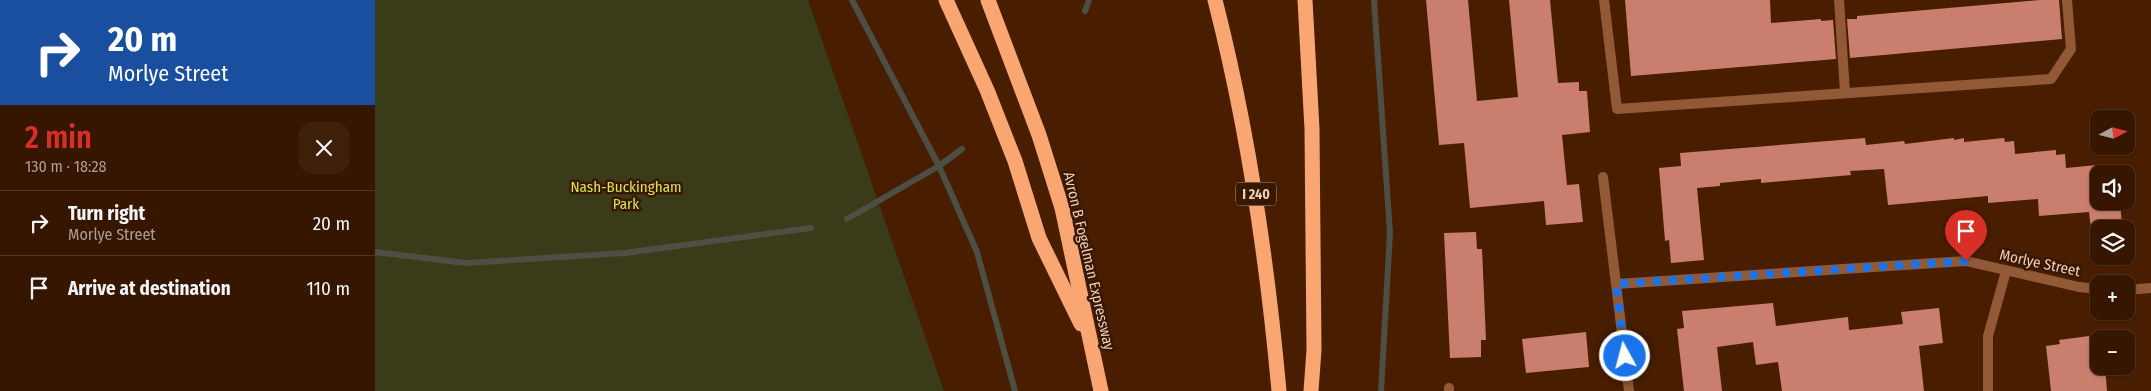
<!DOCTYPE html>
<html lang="en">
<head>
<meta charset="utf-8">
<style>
	:root { --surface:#371600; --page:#3e1f0a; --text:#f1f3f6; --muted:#aa9f99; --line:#513522; --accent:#d93025 }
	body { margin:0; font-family:"Fira Sans Condensed",sans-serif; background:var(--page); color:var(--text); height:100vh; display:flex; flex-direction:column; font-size:19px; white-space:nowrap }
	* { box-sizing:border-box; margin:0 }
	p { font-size:16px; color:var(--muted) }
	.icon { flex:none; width:28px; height:28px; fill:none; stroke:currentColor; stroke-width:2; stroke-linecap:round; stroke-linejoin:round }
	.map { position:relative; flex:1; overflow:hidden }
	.panel { display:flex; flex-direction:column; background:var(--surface); width:375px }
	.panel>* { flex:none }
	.guide { background:#1a4fa0; color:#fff; overflow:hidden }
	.needle { width:32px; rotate:83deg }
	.fabs { position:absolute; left:1715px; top:110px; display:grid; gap:10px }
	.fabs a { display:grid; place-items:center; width:45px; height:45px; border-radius:10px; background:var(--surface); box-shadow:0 1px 4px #0004,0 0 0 1px var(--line); font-size:25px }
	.pin { position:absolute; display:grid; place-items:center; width:42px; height:42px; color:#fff; margin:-51px -21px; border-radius:50% 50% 50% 0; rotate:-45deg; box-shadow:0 0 5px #0007 }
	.pin .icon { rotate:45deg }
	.me { position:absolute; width:55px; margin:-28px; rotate:353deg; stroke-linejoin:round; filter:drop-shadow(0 0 4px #0008) }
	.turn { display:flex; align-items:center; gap:18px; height:105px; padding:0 25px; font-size:22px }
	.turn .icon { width:65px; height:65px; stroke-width:2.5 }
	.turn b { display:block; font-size:35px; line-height:42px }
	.round { display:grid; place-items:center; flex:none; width:52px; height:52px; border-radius:15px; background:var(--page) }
	.summary { display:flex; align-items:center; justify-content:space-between; height:85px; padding:0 25px }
	h1 { font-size:30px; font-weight:600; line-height:38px; color:var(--accent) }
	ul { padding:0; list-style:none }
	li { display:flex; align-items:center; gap:15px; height:65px; padding:0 25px; border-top:1px solid var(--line) }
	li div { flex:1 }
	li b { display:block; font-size:19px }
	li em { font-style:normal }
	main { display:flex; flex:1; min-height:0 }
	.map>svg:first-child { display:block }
	.green { fill:#393b19 }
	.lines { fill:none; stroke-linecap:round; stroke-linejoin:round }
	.stream { stroke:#4d4f45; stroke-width:6 }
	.building { fill:#ca7e6e }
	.minor { stroke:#915936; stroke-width:10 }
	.motorway { stroke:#f9a673; stroke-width:15 }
	.route { stroke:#1a73e8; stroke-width:9; stroke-dasharray:0 16.2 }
	.labels { text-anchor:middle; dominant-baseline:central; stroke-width:5; stroke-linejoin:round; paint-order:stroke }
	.shield { fill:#371803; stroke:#ba9782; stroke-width:1 }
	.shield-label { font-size:14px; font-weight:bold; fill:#f2ceb9 }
	.park-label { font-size:15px; fill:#dbe34d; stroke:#371803 }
	.street-label { font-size:15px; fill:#f2ceb9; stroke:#371803 }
</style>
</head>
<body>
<main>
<section class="panel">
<div class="guide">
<div class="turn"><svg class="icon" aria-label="right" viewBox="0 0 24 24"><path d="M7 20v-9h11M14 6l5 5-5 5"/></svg><div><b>20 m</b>Morlye Street</div></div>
</div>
<div class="summary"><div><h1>2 min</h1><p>130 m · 18:28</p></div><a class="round"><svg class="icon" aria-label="close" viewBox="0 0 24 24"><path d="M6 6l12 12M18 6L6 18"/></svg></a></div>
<ul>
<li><svg class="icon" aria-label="right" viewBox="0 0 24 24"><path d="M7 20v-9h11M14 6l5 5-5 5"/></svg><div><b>Turn right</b><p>Morlye Street</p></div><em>20 m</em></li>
<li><svg class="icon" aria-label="arrive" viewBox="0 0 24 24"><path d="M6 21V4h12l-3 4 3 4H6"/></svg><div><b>Arrive at destination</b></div><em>110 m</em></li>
</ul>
</section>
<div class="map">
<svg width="1776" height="391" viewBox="0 0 1776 391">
	<rect width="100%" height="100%" fill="#491e00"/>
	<path class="green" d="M 0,0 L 433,0 L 569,391 L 0,391 Z"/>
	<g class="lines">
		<g class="stream">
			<path d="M 477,0 L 564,166 L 602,252 L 640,391"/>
			<path d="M 999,0 L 1015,233 L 1006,391"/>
			<path d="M 710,11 L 714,0"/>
			<path d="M 472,219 L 564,166 L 587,149"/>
			<path d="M 0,252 L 91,263 L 250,253 L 436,228"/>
		</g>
	</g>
	<g class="building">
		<path d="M 1051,0 L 1093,0 L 1102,101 L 1143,97 L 1134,0 L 1175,0 L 1183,83 L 1204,82 L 1204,91 L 1212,91 L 1215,132 L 1187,135 L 1192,185 L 1204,184 L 1208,222 L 1171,225 L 1169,201 L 1095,208 L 1089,143 L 1064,145 Z"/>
		<path d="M 1250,0 L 1395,0 L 1396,23 L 1446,19 L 1446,21 L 1458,20 L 1461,59 L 1256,76 Z"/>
		<path d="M 1665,0 L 1684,0 L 1687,39 L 1475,58 L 1472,19 L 1482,19 L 1482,16 Z"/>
		<path d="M 1490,138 L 1491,145 L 1529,141 L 1530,144 L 1579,138 L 1579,140 L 1589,138 L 1589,142 L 1629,138 L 1630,142 L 1639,141 L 1640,154 L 1681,150 L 1681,155 L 1690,154 L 1691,168 L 1732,164 L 1732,168 L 1742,167 L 1742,174 L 1724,174 L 1724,201 L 1745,201 L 1747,226 L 1716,229 L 1714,212 L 1664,216 L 1663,199 L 1613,203 L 1613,196 L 1513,205 L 1509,169 L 1475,171 L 1476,175 L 1386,183 L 1386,179 L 1345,183 L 1345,186 L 1322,188 L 1329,260 L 1296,263 L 1294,240 L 1290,241 L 1284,168 L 1306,166 L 1305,153 Z"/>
		<path d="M 1101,232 L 1102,249 L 1107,249 L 1111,340 L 1106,340 L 1106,357 L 1075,358 L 1069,233 Z"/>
		<path d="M 1398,303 L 1401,326 L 1473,317 L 1474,330 L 1528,324 L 1526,312 L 1564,308 L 1568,343 L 1544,346 L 1549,391 L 1407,391 L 1403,362 L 1381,365 L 1378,342 L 1342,347 L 1347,391 L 1309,391 L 1302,329 L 1309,328 L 1307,311 Z"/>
		<path d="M 1211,332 L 1214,367 L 1151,373 L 1147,339 Z"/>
		<path d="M 1714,336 L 1714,341 L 1724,341 L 1724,366 L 1730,366 L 1732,391 L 1676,391 L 1671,346 L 1685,344 L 1684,340 Z"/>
	</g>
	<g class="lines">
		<g class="minor">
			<path d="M 1229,0 L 1242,109 L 1676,79 L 1696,49 L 1692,0"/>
			<path d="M 1464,0 L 1470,93"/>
			<path d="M 1228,177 L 1254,391"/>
			<path d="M 1241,284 L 1591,261 L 1704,287 L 1724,289"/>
			<path d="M 1751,290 L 1776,288"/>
			<path d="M 1074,391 L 1074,388"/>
			<path d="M 1613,391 L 1613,336 L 1631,271"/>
		</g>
		<g class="motorway">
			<path d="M 571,0 L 612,90 L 640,161 L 664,238 L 706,324"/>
			<path d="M 613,0 L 664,135 L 687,208 L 726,391"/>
			<path d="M 840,0 C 873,129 892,258 904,391"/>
			<path d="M 930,0 L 937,129 L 939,350 L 936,391"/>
		</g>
	</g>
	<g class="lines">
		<path class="route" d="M 1250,356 L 1241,284 L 1591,261"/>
	</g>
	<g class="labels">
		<rect class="shield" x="861" y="182.5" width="40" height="23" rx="4"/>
		<g class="shield-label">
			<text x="881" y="194">I 240</text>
		</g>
		<g class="park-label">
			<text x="251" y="187">Nash-Buckingham<tspan x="251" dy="17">Park</tspan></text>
		</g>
		<g class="street-label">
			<text transform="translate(714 261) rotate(77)">Avron B Fogelman Expressway</text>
			<text transform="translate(1665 263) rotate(12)">Morlye Street</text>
		</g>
	</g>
</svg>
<div class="fabs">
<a><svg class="needle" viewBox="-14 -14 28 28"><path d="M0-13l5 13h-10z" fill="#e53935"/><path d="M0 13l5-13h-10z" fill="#aa9f99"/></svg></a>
<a><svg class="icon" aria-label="sound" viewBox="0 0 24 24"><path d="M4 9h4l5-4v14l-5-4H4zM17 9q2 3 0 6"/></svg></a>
<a><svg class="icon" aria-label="layers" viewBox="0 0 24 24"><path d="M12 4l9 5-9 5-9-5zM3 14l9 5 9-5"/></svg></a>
<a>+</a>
<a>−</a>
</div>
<div class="pin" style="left:1591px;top:261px;background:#d93025"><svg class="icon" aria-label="arrive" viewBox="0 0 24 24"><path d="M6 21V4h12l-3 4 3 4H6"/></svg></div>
<svg class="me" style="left:1250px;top:356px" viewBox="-20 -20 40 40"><circle r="17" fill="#1a73e8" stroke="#fff" stroke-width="3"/><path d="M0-11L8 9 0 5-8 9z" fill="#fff"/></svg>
</div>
</main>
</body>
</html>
